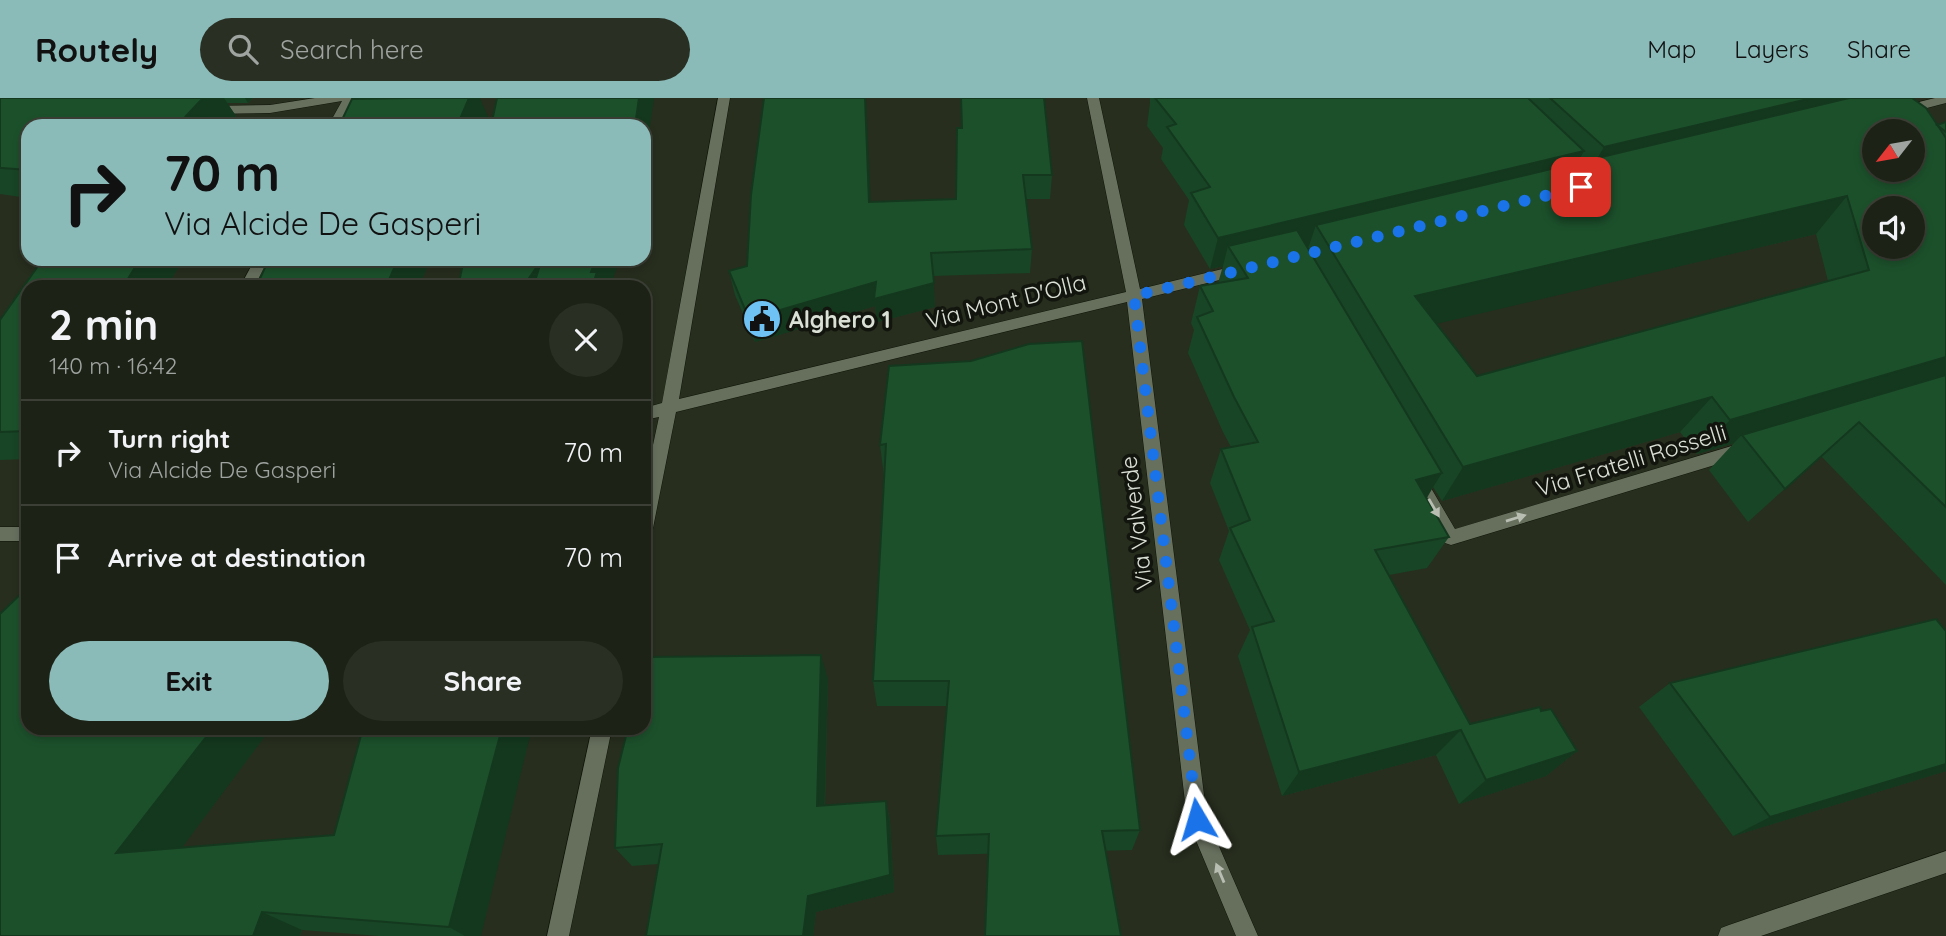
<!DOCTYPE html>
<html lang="en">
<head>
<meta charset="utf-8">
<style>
	:root { --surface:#1d2216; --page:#2a2f23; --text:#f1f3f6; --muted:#a0a4a1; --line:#3b3f35; --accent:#8bbbb9 }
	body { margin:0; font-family:Quicksand,sans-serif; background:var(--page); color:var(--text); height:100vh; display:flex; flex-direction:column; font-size:26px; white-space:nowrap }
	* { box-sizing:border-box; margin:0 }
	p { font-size:23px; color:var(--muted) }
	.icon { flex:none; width:38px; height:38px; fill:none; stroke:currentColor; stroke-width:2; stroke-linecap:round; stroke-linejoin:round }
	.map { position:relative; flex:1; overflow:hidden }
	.sheet { position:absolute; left:21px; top:182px; width:630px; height:455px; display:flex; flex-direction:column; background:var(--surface); border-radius:21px; box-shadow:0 4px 10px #0003,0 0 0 2px var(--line) }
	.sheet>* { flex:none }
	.guide { position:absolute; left:21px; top:21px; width:630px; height:147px; border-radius:21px; box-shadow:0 4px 10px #0003,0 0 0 2px var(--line); background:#8bbbb9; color:#111; overflow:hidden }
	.needle { width:46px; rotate:239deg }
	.controls { position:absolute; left:1862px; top:21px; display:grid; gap:14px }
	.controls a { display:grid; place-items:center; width:63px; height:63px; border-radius:50%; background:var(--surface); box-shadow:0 4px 10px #0003,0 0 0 2px var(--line); font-size:35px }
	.pin { position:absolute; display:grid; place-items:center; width:60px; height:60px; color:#fff; margin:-30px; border-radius:14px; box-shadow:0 4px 10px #0006 }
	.me { position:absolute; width:77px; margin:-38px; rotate:353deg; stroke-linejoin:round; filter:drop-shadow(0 0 5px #0008) }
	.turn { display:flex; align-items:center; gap:24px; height:147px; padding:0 28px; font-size:32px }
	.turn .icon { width:91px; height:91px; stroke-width:2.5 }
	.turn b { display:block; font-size:49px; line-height:60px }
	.round { display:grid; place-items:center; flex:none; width:74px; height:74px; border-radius:37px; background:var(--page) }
	.head { display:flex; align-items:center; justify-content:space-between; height:119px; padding:0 28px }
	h1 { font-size:42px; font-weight:800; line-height:52px }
	.button { display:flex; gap:14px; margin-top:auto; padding:14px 28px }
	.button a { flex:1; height:80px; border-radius:42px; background:var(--accent); color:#111; font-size:28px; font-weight:800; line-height:80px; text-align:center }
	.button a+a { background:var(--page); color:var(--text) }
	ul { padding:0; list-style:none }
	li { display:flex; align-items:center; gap:21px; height:105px; padding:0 28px; border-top:2px solid var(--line) }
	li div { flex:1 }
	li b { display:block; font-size:26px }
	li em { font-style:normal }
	header { display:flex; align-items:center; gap:42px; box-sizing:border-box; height:98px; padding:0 35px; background:var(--accent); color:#111 }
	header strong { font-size:33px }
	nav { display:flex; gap:38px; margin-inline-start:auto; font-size:24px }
	.search { width:490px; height:63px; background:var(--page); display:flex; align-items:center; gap:18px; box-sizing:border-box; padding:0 24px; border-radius:38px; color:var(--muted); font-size:26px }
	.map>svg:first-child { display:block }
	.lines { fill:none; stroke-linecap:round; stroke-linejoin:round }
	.minor-casing { stroke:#101608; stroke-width:1 }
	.minor { fill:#676f5d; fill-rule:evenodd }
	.wall { fill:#184525; fill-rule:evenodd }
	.shaded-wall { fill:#14381e }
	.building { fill:#1c502b; stroke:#14381e; stroke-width:2; fill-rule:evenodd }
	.oneway { fill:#b8beb2 }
	.route { stroke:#1a73e8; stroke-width:12; stroke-dasharray:0 21.6 }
	.labels { text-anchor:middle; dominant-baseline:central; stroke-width:7; stroke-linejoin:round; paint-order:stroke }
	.street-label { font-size:23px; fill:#dbe0d6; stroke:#12150e }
	.poi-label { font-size:23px; font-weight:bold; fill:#dbe0d6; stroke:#12150e; text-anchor:start }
</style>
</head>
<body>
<header>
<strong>Routely</strong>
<div class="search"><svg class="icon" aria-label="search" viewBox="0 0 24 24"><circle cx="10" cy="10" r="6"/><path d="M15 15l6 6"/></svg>Search here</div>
<nav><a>Map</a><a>Layers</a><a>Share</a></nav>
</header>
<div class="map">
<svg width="1946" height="838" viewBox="0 0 1946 838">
	<rect width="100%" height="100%" fill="#272e1e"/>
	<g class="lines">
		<defs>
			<g id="minor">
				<path d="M 315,0 L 356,0 L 342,28 L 328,28 L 342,3 L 270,15 L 208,16 L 202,12 L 208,8 L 270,7 Z"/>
				<path d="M 718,0 L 730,0 L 679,301 L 1126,194 L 1087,0 L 1099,0 L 1140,191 L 1243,166 L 1248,167 L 1250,171 L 1248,175 L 1142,201 L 1207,721 L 1258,838 L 1236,838 L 1187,721 L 1127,204 L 676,314 L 653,430 L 650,435 L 644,437 L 644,389 L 659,319 L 644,322 L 644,310 L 662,305 Z"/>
				<path d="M 1935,0 L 1946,0 L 1946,5 L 1900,17 L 1894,13 L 1895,10 Z"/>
				<path d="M 255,161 L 269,161 L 254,189 L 240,189 Z"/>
				<path d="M 1745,344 L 1751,346 L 1753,351 L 1751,356 L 1451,447 L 1445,445 L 1406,378 L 1409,373 L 1421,373 L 1455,431 Z"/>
				<rect x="0" y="429" width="28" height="14"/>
				<path d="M 592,630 L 612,630 L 569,838 L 547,838 Z"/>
				<path d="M 1946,753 L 1946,775 L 1761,838 L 1718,838 L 1721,830 L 1729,827 Z"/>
			</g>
		</defs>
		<use href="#minor" class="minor-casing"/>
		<use href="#minor" class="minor"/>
	</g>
	<g class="wall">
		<path d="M 0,0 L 253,0 L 248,5 L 227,5 L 236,18 L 232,22 L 28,28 L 28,100 L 0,96 Z"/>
		<path d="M 961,0 L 1044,0 L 1052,77 L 1050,101 L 1025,101 L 1032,151 L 1030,175 L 933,178 L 935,209 L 877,224 L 875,208 L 755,244 L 735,197 L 729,173 L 956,101 L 962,30 Z"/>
		<path d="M 1150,0 L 1912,0 L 1937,27 L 1946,24 L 1946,487 L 1821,358 L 1748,424 L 1709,372 L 1734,345 L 1697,356 L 1680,334 L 1442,403 L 1433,389 L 1427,400 L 1449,439 L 1427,470 L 1389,477 L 1470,626 L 1541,613 L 1577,653 L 1546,678 L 1459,706 L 1436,657 L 1282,698 L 1238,558 L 1250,532 L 1219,462 L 1229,433 L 1210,385 L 1221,351 L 1231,349 L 1223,334 L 1188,255 L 1194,232 L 1191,225 L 1200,188 L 1218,185 L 1223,168 L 1210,171 L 1184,127 L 1189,102 L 1161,61 L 1163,50 L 1147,28 L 1150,5 ZM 1816,136 L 1828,183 L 1477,278 L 1436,225 Z"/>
		<path d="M 43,161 L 183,161 L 167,189 L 28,189 L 28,361 L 0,362 L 0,222 Z"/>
		<path d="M 889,268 L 1140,732 L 1132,752 L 938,757 L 936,738 L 947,608 L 877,608 L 873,583 L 885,378 L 884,378 L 880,347 Z"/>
		<path d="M 1946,533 L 1946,673 L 1733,738 L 1639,609 L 1670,585 Z"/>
		<path d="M 828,581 L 825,708 L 886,703 L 890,723 L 894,794 L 816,814 L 813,838 L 646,838 L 658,766 L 632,768 L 615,750 Z"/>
		<path d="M 28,630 L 271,630 L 182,749 L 481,838 L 379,838 L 302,832 L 300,838 L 0,838 Z"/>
	</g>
	<g class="shaded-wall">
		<path d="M 203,0 L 224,0 L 236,18 L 226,28 L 186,18 Z"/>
		<path d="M 245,0 L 253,0 L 248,5 Z"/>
		<path d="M 469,0 L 480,0 L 489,21 L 486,28 L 457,28 Z"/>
		<path d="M 639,0 L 654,0 L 644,71 L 644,28 L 635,28 Z"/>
		<path d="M 865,0 L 866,0 L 872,128 L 869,104 Z"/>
		<path d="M 1812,0 L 1867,0 L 1585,81 L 1604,49 Z"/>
		<path d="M 235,22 L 239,28 L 231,28 Z"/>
		<path d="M 1584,53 L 1566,86 L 1316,127 L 1309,148 L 1238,165 L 1228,148 L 1223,168 L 1210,171 L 1218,140 Z"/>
		<path d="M 1847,98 L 1816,136 L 1398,235 L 1415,198 Z"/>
		<path d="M 140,161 L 183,161 L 167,189 L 123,189 Z"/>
		<path d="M 398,161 L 431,161 L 419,189 L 386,189 Z"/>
		<path d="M 542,161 L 555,189 L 523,189 Z"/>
		<path d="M 596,161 L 620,161 L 610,189 L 592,189 L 591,174 Z"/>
		<path d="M 876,184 L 934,185 L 935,209 L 877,224 L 875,208 L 755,244 L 749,221 Z"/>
		<path d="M 1946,259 L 1946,283 L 1742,337 L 1734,345 L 1697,356 L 1730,322 Z"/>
		<path d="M 1712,299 L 1680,334 L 1442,403 L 1463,369 Z"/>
		<path d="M 1442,375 L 1421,408 L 1416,382 Z"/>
		<path d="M 821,557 L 828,581 L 824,728 L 817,708 Z"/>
		<path d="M 213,630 L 271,630 L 163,775 L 116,755 Z"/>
		<path d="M 502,630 L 532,630 L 481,838 L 465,838 L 449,829 Z"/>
		<path d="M 1461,632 L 1436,657 L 1282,698 L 1299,674 Z"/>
		<path d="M 1577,653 L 1546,678 L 1459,706 L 1486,682 Z"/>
		<path d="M 1946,666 L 1946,673 L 1733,738 L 1770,719 Z"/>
		<path d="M 886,703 L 890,723 L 894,794 L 816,814 L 813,838 L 803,838 L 808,798 Z"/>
		<path d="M 262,814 L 302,832 L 300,838 L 253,838 Z"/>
	</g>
	<g class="building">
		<path d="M 0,0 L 203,0 L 186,18 L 235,22 L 231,28 L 28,28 L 28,72 L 2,70 L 0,70 Z"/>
		<path d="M 410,0 L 469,0 L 457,28 L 339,28 L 352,1 Z"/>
		<path d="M 497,0 L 639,0 L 635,28 L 491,28 Z"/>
		<path d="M 764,0 L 865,0 L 869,104 L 956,101 L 957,30 L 962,30 L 961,0 L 1044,0 L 1052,77 L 1023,77 L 1032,151 L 931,155 L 934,185 L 874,201 L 876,184 L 749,221 L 729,173 L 747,168 L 751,97 Z"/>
		<path d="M 1155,0 L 1528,0 L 1584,53 L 1218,140 L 1191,95 L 1210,89 L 1167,29 L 1176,26 Z"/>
		<path d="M 1550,0 L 1812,0 L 1604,49 Z"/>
		<path d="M 1849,0 L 1912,0 L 1926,10 L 1946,40 L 1946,259 L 1730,322 L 1712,299 L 1463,369 L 1316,127 ZM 1874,33 L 1913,33 L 1913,72 L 1874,72 ZM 1847,98 L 1869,172 L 1477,278 L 1415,198 ZM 1874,110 L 1913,110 L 1913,149 L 1874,149 Z"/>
		<path d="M 1946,24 L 1946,34 L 1937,27 Z"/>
		<path d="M 1297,132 L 1442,375 L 1416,382 L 1449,439 L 1375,452 L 1470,626 L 1540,609 L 1541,613 L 1551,611 L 1577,653 L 1486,682 L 1461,632 L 1299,674 L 1252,529 L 1274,523 L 1230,430 L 1250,422 L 1221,351 L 1258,344 L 1234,299 L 1197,219 L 1213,213 L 1200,188 L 1248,180 L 1228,148 Z"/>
		<path d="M 43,161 L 140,161 L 123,189 L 28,189 L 28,333 L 0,334 L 0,222 Z"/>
		<path d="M 269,161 L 398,161 L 386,189 L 256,189 Z"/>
		<path d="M 464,161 L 542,161 L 523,189 L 458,189 Z"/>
		<path d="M 542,161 L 596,161 L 591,174 L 597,174 L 592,189 L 533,189 Z"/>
		<path d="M 1082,243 L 1140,732 L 1102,733 L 1121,838 L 985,838 L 989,736 L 936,738 L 949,583 L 873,583 L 886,346 L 880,347 L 889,268 L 971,263 L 1029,246 Z"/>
		<path d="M 1946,277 L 1946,409 L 1859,324 L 1785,391 L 1742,337 Z"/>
		<path d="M 28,489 L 28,630 L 213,630 L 116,755 L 334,737 L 363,630 L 502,630 L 449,829 L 262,814 L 253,838 L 0,838 L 0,516 Z"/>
		<path d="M 1936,521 L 1946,533 L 1946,666 L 1770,719 L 1670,585 Z"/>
		<path d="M 821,557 L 817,708 L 886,703 L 890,777 L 808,798 L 803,838 L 646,838 L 662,746 L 615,750 L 618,670 L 628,630 L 644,630 L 645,559 Z"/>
	</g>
	<defs><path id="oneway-solid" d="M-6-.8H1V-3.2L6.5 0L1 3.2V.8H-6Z" transform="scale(1.75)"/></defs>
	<g class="oneway">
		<use href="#oneway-solid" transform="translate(1434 410) rotate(60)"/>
		<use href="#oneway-solid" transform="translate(1516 420) rotate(-17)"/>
		<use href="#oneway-solid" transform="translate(1220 775) rotate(-113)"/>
	</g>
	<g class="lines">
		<path class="route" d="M 1197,721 L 1134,198 L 1581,89"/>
	</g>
	<defs>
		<symbol id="civic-disc" viewBox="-11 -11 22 22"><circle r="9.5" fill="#6fc2f4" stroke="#12150e"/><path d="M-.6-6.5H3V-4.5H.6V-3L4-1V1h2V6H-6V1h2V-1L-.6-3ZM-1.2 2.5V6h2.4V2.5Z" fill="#111"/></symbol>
	</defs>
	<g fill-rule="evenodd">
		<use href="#civic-disc" x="740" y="199" width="44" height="44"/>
	</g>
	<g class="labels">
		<g class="street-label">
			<text transform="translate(1006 203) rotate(-14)">Via Mont D'Olla</text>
			<text transform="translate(1631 362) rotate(-17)">Via Fratelli Rosselli</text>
			<text transform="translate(1136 425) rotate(-97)">Via Valverde</text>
		</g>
		<g class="poi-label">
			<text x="789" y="221">Alghero 1</text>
		</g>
	</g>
</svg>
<div class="controls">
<a><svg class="needle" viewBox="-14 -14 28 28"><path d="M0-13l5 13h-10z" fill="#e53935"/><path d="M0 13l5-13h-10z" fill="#a0a4a1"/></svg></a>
<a><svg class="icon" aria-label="sound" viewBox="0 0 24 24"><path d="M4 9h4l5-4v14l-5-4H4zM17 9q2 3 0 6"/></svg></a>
</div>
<div class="pin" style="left:1581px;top:89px;background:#d93025"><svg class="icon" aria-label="arrive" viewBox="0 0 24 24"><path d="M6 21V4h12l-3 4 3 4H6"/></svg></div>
<svg class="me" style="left:1197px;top:721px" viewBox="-20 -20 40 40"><path d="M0-17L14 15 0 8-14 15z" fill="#1a73e8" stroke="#fff" stroke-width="4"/></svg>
<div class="guide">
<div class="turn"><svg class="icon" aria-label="right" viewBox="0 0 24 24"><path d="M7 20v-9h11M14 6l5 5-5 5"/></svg><div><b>70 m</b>Via Alcide De Gasperi</div></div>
</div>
<section class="sheet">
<div class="head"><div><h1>2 min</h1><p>140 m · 16:42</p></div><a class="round"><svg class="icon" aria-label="close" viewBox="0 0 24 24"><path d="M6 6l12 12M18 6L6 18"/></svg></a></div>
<ul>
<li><svg class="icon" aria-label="right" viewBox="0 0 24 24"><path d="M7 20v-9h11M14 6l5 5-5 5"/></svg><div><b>Turn right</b><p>Via Alcide De Gasperi</p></div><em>70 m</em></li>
<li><svg class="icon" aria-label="arrive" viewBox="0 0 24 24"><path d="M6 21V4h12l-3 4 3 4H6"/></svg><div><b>Arrive at destination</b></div><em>70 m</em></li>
</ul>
<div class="button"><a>Exit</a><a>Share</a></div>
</section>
</div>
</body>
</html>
